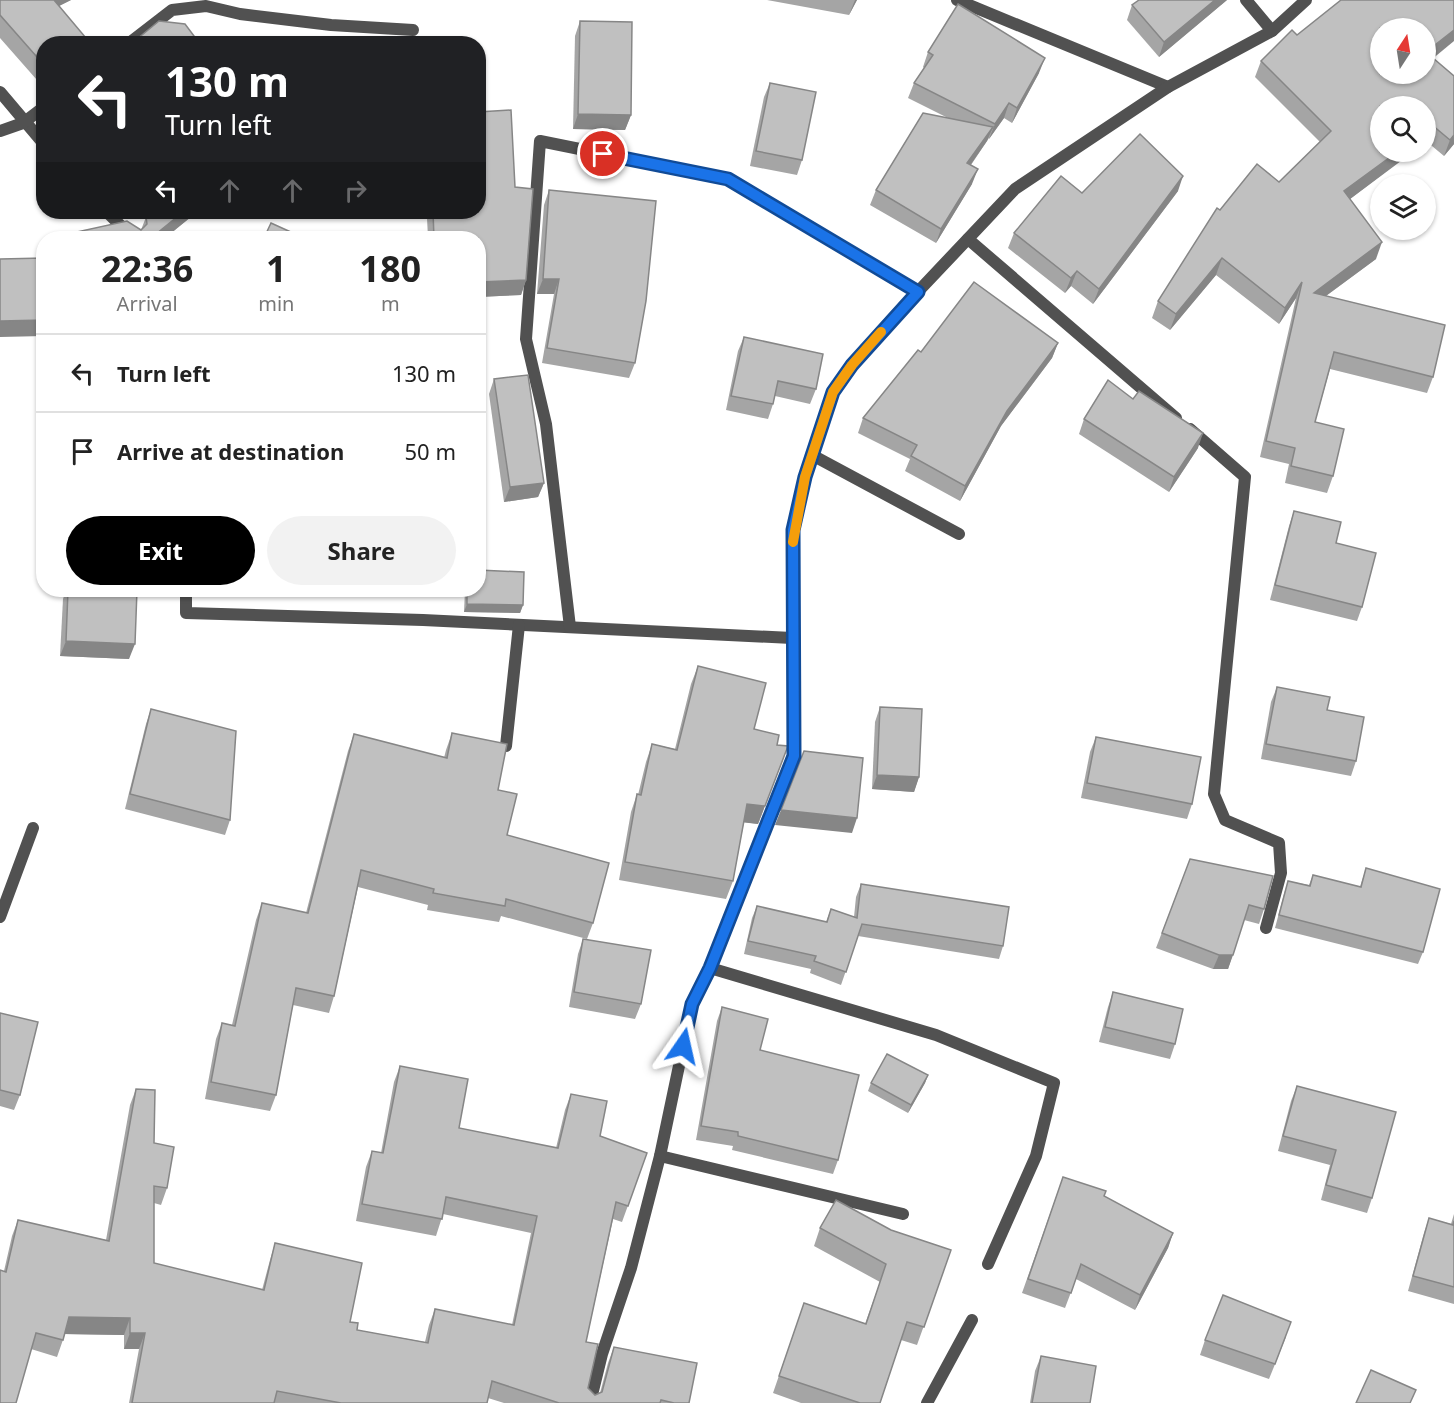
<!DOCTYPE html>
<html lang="en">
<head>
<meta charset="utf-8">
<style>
	:root { --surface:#fff; --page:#f2f2f2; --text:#222; --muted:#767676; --line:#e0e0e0; --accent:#000 }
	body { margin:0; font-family:"Noto Sans",sans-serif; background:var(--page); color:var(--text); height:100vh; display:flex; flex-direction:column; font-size:22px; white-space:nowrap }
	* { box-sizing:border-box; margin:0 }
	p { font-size:20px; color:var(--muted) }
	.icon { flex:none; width:33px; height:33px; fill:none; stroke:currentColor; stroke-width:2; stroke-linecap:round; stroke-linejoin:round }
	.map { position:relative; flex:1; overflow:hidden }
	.sheet { position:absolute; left:36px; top:231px; width:450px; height:366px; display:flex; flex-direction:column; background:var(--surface); border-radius:24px; box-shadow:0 2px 4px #0004 }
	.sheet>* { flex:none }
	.banner { position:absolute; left:36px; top:36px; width:450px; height:183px; border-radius:24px; box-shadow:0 2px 4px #0004; background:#202124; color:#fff; overflow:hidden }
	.needle { width:39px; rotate:12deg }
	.tools { position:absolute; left:1370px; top:18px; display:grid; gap:12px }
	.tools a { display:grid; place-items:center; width:66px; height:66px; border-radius:50%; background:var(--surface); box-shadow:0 2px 4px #0004; font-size:30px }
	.pin { position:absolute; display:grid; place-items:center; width:51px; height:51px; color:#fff; margin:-26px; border:3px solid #fff; border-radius:50%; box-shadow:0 2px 6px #0007 }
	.me { position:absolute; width:66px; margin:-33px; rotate:11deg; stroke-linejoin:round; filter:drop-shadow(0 0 4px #0008) }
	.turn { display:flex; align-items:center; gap:21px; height:126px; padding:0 30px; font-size:27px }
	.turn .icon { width:78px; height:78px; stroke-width:2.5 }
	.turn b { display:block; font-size:42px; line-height:51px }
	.lanes { display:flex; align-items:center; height:57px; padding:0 30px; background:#0003; justify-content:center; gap:30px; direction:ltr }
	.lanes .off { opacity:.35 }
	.eta { display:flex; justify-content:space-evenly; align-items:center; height:102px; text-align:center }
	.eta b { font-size:36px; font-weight:700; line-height:42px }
	.cta { display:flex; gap:12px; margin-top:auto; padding:12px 30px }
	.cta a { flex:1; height:69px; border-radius:36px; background:var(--accent); color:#fff; font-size:24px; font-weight:700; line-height:69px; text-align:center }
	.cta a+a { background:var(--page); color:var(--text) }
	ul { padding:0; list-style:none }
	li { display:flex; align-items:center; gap:18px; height:78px; padding:0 30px; border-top:2px solid var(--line) }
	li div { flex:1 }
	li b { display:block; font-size:22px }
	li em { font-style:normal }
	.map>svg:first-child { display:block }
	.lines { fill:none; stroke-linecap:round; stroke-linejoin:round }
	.minor { stroke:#515151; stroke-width:12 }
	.wall { fill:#a5a5a5 }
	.shaded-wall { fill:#868686 }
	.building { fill:#c0c0c0; stroke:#868686; stroke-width:1.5; fill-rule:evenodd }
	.route-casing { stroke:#114b97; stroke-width:15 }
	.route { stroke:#1a73e8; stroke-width:10 }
	.slow { stroke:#f59e0b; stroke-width:10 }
</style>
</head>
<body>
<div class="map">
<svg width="1454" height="1403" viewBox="0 0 1454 1403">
	<rect width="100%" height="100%" fill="#fff"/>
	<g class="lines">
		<g class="minor">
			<path d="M 957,0 L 1168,87"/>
			<path d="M 1246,0 L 1272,31"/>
			<path d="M 128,44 L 172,10 L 206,6 L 240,14 L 331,25 L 413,30"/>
			<path d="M 0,92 L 44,144"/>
			<path d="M 0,131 L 23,123 L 44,107"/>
			<path d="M 107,212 L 133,238"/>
			<path d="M 968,239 L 1176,418"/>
			<path d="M 1190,429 L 1245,477 L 1214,794 L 1225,820 L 1279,843 L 1281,873 L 1266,928"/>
			<path d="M 812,455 L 959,534"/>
			<path d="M 186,590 L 186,613 L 423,620 L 792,638"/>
			<path d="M 570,627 L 546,424 L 526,339 L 540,141 L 728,179 L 917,292"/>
			<path d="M 506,746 L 519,625"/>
			<path d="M 0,917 L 33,828"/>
			<path d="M 710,968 L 936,1035 L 1054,1083 L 1036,1156 L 988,1264"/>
			<path d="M 660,1156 L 903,1214"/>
			<path d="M 590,1403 L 602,1354 L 631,1268 L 660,1156 L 692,1004 L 710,968 L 794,756 L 793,530 L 805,477 L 833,392 L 852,365 L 894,317 L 1015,189 L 1168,87 L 1272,31 L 1306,0"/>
			<path d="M 927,1403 L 972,1320"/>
		</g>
	</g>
	<g class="wall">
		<path d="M 0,0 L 71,0 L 59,6 L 44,44 L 44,88 L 0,38 Z"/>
		<path d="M 767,0 L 857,0 L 849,15 Z"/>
		<path d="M 1227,0 L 1159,57 L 1127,20 L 1132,5 Z"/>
		<path d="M 580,21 L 631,115 L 625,130 L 573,129 L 575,36 Z"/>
		<path d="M 1297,35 L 1433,58 L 1454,144 L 1444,156 L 1426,141 L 1350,199 L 1376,259 L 1326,296 L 1433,377 L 1427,393 L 1330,369 L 1315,422 L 1333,476 L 1327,493 L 1285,483 L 1289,464 L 1260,457 L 1296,298 L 1279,324 L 1216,275 L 1170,330 L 1152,318 L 1158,301 L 1220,210 L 1279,182 L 1320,142 L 1255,77 L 1261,61 Z"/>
		<path d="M 928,52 L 1039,73 L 1012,123 L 1004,118 L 989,139 L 989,138 L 971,165 L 972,184 L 936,243 L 870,205 L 876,190 L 948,118 L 908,98 L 914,83 L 924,68 L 923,67 Z"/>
		<path d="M 770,83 L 802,160 L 797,175 L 750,166 L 764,97 Z"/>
		<path d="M 515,187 L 526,280 L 521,295 L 478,297 L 478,238 L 428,238 L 427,218 L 430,212 L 478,212 Z"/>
		<path d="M 549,190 L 635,363 L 629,378 L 542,363 L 554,294 L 537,294 L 544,205 Z"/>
		<path d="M 1178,191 L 1093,304 L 1071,286 L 1065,293 L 1008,248 L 1014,233 L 1082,193 Z"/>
		<path d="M 144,212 L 197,212 L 165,238 L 73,238 L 141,230 L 146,217 L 148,216 Z"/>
		<path d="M 744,337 L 816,389 L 810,404 L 775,396 L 773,404 L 768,419 L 726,410 L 738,351 Z"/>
		<path d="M 1058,343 L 1052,358 L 1001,426 L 960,501 L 905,471 L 910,459 L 858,433 L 863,418 L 921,352 Z"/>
		<path d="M 494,379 L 544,483 L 538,497 L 504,502 L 489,394 Z"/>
		<path d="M 1084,419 L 1198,448 L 1169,492 L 1079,434 Z"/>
		<path d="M 1294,511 L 1336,543 L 1362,607 L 1357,621 L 1270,600 L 1289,526 Z"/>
		<path d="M 66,590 L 137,590 L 129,659 L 60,656 L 63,599 Z"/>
		<path d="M 465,590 L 478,590 L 523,605 L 520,613 L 464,612 Z"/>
		<path d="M 698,666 L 754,729 L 777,745 L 788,746 L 758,824 L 744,822 L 733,881 L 726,899 L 619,880 L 631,812 L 637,794 L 638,795 L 646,762 L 652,744 L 675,749 L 691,684 Z"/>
		<path d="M 1277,687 L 1327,710 L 1356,761 L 1351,776 L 1261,759 L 1271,702 Z"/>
		<path d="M 880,707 L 919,777 L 914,792 L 872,789 L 875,722 Z"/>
		<path d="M 151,709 L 230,820 L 225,835 L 125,809 L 146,724 Z"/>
		<path d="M 452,733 L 498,790 L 507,835 L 593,923 L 587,939 L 501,916 L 499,922 L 427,910 L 428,905 L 358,887 L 334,996 L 329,1013 L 293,1005 L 276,1095 L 270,1111 L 205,1099 L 216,1039 L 222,1023 L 232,1025 L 256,920 L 262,903 L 306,913 L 348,751 L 354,734 L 444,758 L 446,750 Z"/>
		<path d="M 1096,737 L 1192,804 L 1187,819 L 1081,798 L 1090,752 Z"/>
		<path d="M 1190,859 L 1264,909 L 1259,924 L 1244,920 L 1228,969 L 1213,969 L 1156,948 Z"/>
		<path d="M 1366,868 L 1423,952 L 1418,964 L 1275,928 L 1284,894 L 1288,881 L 1309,885 L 1313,875 L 1360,887 Z"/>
		<path d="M 861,884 L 1003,946 L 999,959 L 858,936 L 841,985 L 810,973 L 811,969 L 744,954 L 752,918 L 757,906 L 826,922 L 831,909 L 854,917 L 856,897 Z"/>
		<path d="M 583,939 L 641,1004 L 635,1019 L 569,1007 L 578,954 Z"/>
		<path d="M 1113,992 L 1175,1044 L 1170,1059 L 1099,1042 L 1108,1007 Z"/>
		<path d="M 722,1007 L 760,1050 L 838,1160 L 833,1174 L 732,1150 L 733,1146 L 696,1140 L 717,1021 Z"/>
		<path d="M 0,1013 L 20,1095 L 14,1110 L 0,1106 Z"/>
		<path d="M 400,1066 L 459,1128 L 556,1148 L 565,1110 L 571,1094 L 600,1136 L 647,1153 L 622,1222 L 613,1219 L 586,1342 L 588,1388 L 595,1395 L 600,1393 L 608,1363 L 614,1347 L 689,1403 L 504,1403 L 488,1398 L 487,1403 L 129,1403 L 139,1349 L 124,1349 L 124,1335 L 65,1334 L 57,1357 L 31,1349 L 4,1271 L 12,1236 L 18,1220 L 106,1240 L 130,1105 L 136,1089 L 154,1143 L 167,1188 L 161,1205 L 154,1203 L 154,1263 L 262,1290 L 270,1260 L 275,1243 L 350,1322 L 357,1330 L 425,1342 L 429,1325 L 435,1309 L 512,1325 L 531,1233 L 443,1214 L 436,1236 L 356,1221 L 366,1167 L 372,1151 L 381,1153 L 394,1082 Z"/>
		<path d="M 928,1075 L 925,1083 L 908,1113 L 868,1091 L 871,1083 Z"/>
		<path d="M 1297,1086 L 1372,1198 L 1367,1213 L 1321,1200 L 1330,1165 L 1278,1151 L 1291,1101 Z"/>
		<path d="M 1063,1177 L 1104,1196 L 1173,1233 L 1168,1248 L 1135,1310 L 1076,1279 L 1065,1308 L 1022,1293 Z"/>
		<path d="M 1454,1214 L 1454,1304 L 1408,1291 L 1424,1233 L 1429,1218 L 1451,1224 Z"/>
		<path d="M 820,1228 L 891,1230 L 951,1250 L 917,1345 L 901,1340 L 880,1403 L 801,1403 L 773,1393 L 804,1303 L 865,1324 L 880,1282 L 814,1246 Z"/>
		<path d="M 1286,1337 L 1269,1379 L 1200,1355 L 1205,1340 Z"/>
		<path d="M 1041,1356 L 1090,1403 L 1030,1403 L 1035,1371 Z"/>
	</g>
	<g class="shaded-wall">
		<path d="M 49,0 L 71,0 L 45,13 Z"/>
		<path d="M 855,0 L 857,0 L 849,15 Z"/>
		<path d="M 1215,0 L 1227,0 L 1159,57 L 1164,42 Z"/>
		<path d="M 1454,30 L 1454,41 L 1425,65 L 1426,52 Z"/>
		<path d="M 1045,58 L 1039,73 L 1012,123 L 1017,108 Z"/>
		<path d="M 1009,103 L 1004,118 L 989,139 L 995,124 Z"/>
		<path d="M 578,114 L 631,115 L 625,130 L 573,129 Z"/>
		<path d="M 1432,125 L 1426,141 L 1425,142 L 1425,131 Z"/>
		<path d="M 993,127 L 987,141 L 962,177 L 967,163 Z"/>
		<path d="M 1454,135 L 1454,144 L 1444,156 L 1450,140 Z"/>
		<path d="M 1397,152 L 1413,152 L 1338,208 L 1344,191 Z"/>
		<path d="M 978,169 L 972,184 L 936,243 L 941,229 Z"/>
		<path d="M 1183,176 L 1178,191 L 1093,304 L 1099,289 Z"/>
		<path d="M 183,212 L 197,212 L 165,238 L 151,238 Z"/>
		<path d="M 1382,242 L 1376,259 L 1308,309 L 1314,293 Z"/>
		<path d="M 1222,258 L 1216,275 L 1170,330 L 1176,314 Z"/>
		<path d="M 1077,271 L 1071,286 L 1065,293 L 1071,278 Z"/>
		<path d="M 543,279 L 559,279 L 554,294 L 537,294 Z"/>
		<path d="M 526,280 L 521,295 L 478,297 L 478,282 Z"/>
		<path d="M 1302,282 L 1296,298 L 1279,324 L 1285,308 Z"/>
		<path d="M 44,320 L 44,336 L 0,337 L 0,321 Z"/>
		<path d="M 1058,343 L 1052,358 L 1001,426 L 960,501 L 965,486 L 1007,411 Z"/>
		<path d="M 1203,433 L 1198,448 L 1169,492 L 1174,477 Z"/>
		<path d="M 544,483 L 538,497 L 504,502 L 510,487 Z"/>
		<path d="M 467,604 L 523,605 L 520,613 L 464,612 Z"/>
		<path d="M 66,641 L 135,644 L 129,659 L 60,656 Z"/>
		<path d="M 788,746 L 758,824 L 740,822 L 747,804 Z"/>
		<path d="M 877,775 L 919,777 L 914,792 L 872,789 Z"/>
		<path d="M 781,810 L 857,818 L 852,833 L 775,825 Z"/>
		<path d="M 1219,955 L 1233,955 L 1228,969 L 1213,969 Z"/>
		<path d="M 928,1075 L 925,1083 L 908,1113 L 911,1105 Z"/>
		<path d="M 1173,1233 L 1168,1248 L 1135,1310 L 1140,1295 Z"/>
		<path d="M 69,1317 L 130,1318 L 124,1335 L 63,1334 Z"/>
		<path d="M 130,1333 L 145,1333 L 139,1349 L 124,1349 Z"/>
	</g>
	<g class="building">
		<path d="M 0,0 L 54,0 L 91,44 L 44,44 L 44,65 L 0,15 Z"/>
		<path d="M 1139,0 L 1215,0 L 1164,42 L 1132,5 Z"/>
		<path d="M 1341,0 L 1454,0 L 1454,30 L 1426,52 L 1454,76 L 1454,135 L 1450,140 L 1432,125 L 1425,131 L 1425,106 L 1380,106 L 1380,152 L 1397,152 L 1344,191 L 1382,242 L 1314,293 L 1445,325 L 1433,377 L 1334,352 L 1315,422 L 1344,429 L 1333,476 L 1291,466 L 1295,448 L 1266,441 L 1302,282 L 1285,308 L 1222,258 L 1176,314 L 1158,301 L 1217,208 L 1220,210 L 1257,164 L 1279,182 L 1331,131 L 1261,61 L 1292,30 L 1297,35 ZM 1380,28 L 1425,28 L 1425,74 L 1380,74 Z"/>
		<path d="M 958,4 L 1045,58 L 1017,108 L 1009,103 L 995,124 L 914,83 L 933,55 L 928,52 Z"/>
		<path d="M 159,21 L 185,24 L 200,44 L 131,44 Z"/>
		<path d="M 580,21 L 632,22 L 631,115 L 578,114 Z"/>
		<path d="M 301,39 L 344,44 L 301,44 Z"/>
		<path d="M 429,39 L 449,44 L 428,44 Z"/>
		<path d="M 770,83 L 816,92 L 802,160 L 756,151 Z"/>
		<path d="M 511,110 L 515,187 L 533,189 L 526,280 L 478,282 L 478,238 L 434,238 L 433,212 L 478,212 L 478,112 Z"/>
		<path d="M 923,113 L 993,127 L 967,163 L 978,169 L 941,229 L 876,190 Z"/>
		<path d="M 1140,134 L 1183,176 L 1099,289 L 1077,271 L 1071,278 L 1014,233 L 1061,176 L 1082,193 Z"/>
		<path d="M 549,190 L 656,201 L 646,301 L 635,363 L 547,348 L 559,279 L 543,279 Z"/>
		<path d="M 164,212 L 183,212 L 151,238 L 73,238 L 72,233 L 127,221 L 141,230 L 147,224 L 146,217 L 165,213 Z"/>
		<path d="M 271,223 L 304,238 L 264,238 Z"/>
		<path d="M 44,258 L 44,320 L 0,321 L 0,259 Z"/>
		<path d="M 974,282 L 1058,343 L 1007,411 L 965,486 L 911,456 L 917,445 L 863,418 L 918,350 L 921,352 Z"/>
		<path d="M 744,337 L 823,354 L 816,389 L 778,381 L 773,404 L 731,396 Z"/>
		<path d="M 528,375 L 544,483 L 510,487 L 494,379 Z"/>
		<path d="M 1108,380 L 1133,399 L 1139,391 L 1203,433 L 1174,477 L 1084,419 Z"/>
		<path d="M 1294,511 L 1341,522 L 1336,543 L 1376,553 L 1362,607 L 1275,585 Z"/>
		<path d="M 478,570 L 524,572 L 523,605 L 467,604 L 467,590 L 478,590 Z"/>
		<path d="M 68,590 L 137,590 L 135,644 L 66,641 Z"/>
		<path d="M 698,666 L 766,683 L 754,729 L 779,735 L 777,745 L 788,746 L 765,806 L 747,804 L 733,881 L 625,862 L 637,794 L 641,795 L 652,744 L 677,750 Z"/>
		<path d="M 1277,687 L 1330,697 L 1327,710 L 1364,717 L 1356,761 L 1266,744 Z"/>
		<path d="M 880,707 L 922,709 L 919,777 L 877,775 Z"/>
		<path d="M 151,709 L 236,731 L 230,820 L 130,794 Z"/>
		<path d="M 452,733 L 507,744 L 498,790 L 517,794 L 507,835 L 609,863 L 593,923 L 506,899 L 505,906 L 433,893 L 434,889 L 361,870 L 334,996 L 296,988 L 276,1095 L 211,1082 L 222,1023 L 235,1026 L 262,903 L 308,913 L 354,734 L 447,758 Z"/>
		<path d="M 1096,737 L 1201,757 L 1192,804 L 1087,783 Z"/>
		<path d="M 804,751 L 863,758 L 857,818 L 781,810 Z"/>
		<path d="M 1190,859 L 1273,876 L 1264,909 L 1249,905 L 1233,955 L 1219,955 L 1162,933 Z"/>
		<path d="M 1366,868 L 1440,889 L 1423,952 L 1279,915 L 1288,881 L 1310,886 L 1313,875 L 1361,887 Z"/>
		<path d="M 861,884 L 1009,907 L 1003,946 L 862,924 L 846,972 L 814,961 L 816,956 L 748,941 L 757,906 L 827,922 L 831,909 L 857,918 Z"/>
		<path d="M 583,939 L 651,950 L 641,1004 L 574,992 Z"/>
		<path d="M 1113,992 L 1183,1009 L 1175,1044 L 1105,1027 Z"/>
		<path d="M 722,1007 L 768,1019 L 760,1050 L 859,1075 L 838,1160 L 738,1136 L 738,1132 L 701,1126 Z"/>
		<path d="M 0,1013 L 38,1022 L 20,1095 L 0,1090 Z"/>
		<path d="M 887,1054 L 928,1075 L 911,1105 L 871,1083 Z"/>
		<path d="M 400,1066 L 468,1079 L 459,1128 L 558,1148 L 571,1094 L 607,1101 L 600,1136 L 647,1153 L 628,1206 L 616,1202 L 586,1342 L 598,1344 L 588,1388 L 595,1395 L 602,1392 L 614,1347 L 697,1363 L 689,1403 L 674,1403 L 661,1400 L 660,1403 L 559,1403 L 492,1381 L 487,1403 L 341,1403 L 277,1391 L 274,1403 L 132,1403 L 145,1333 L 130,1333 L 130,1318 L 69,1317 L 63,1340 L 36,1333 L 16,1403 L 0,1403 L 0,1270 L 6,1272 L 18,1220 L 109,1241 L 136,1089 L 155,1090 L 154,1143 L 174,1147 L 167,1188 L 154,1186 L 154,1263 L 264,1290 L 275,1243 L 362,1263 L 350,1322 L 358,1323 L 357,1330 L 428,1343 L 435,1309 L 514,1325 L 537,1216 L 446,1197 L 442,1219 L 362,1204 L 372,1151 L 383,1153 Z"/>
		<path d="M 1297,1086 L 1396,1112 L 1372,1198 L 1326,1185 L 1336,1150 L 1283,1136 Z"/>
		<path d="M 1063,1177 L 1106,1191 L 1104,1196 L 1173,1233 L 1140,1295 L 1081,1264 L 1071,1293 L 1028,1279 Z"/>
		<path d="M 836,1200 L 891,1230 L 951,1250 L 924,1327 L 907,1322 L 880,1403 L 860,1403 L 779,1376 L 804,1303 L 866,1324 L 886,1264 L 820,1228 Z"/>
		<path d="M 1429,1218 L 1453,1225 L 1454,1221 L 1454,1287 L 1413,1276 Z"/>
		<path d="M 1223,1295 L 1291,1322 L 1275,1364 L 1205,1340 Z"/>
		<path d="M 1041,1356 L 1096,1366 L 1090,1403 L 1032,1403 Z"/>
		<path d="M 1371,1370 L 1416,1390 L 1410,1403 L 1356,1403 Z"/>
	</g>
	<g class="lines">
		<defs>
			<path id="route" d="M 603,154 L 728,179 L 918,292 L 852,365 L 833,392 L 805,477 L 793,530 L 794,756 L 710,968 L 692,1004 L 683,1046"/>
		</defs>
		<use href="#route" class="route-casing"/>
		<use href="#route" class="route"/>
		<path class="slow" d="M 793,542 L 805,477 L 833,392 L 852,365 L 881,332"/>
	</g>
</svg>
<div class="tools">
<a><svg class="needle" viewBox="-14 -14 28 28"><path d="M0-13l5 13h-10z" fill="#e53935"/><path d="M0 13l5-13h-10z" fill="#767676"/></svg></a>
<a><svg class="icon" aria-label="search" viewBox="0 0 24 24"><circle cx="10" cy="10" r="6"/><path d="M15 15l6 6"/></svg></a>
<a><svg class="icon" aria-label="layers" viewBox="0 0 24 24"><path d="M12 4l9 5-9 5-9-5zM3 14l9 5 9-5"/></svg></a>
</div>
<div class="pin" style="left:603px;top:154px;background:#d93025"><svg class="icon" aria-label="arrive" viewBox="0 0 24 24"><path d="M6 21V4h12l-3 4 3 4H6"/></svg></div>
<svg class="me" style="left:683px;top:1046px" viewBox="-20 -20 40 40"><path d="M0-17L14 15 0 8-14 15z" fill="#1a73e8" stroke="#fff" stroke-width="4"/></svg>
<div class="banner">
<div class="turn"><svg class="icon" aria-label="left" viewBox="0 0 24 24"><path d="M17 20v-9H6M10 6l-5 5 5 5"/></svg><div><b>130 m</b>Turn left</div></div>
<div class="lanes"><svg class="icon" aria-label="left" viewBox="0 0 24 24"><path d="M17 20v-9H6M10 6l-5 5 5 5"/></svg><svg class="icon off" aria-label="ahead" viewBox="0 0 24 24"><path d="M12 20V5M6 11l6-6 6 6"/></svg><svg class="icon off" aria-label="ahead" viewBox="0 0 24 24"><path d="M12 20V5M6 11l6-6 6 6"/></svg><svg class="icon off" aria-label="right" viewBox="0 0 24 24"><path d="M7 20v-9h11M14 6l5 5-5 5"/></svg></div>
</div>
<section class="sheet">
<div class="eta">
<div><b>22:36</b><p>Arrival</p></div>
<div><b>1</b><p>min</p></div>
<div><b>180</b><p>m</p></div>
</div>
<ul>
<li><svg class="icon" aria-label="left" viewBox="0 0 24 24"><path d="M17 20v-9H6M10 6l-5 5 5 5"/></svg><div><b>Turn left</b></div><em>130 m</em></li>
<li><svg class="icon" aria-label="arrive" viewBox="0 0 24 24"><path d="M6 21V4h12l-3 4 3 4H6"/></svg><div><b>Arrive at destination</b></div><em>50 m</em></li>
</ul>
<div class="cta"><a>Exit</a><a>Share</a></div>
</section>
</div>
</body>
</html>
